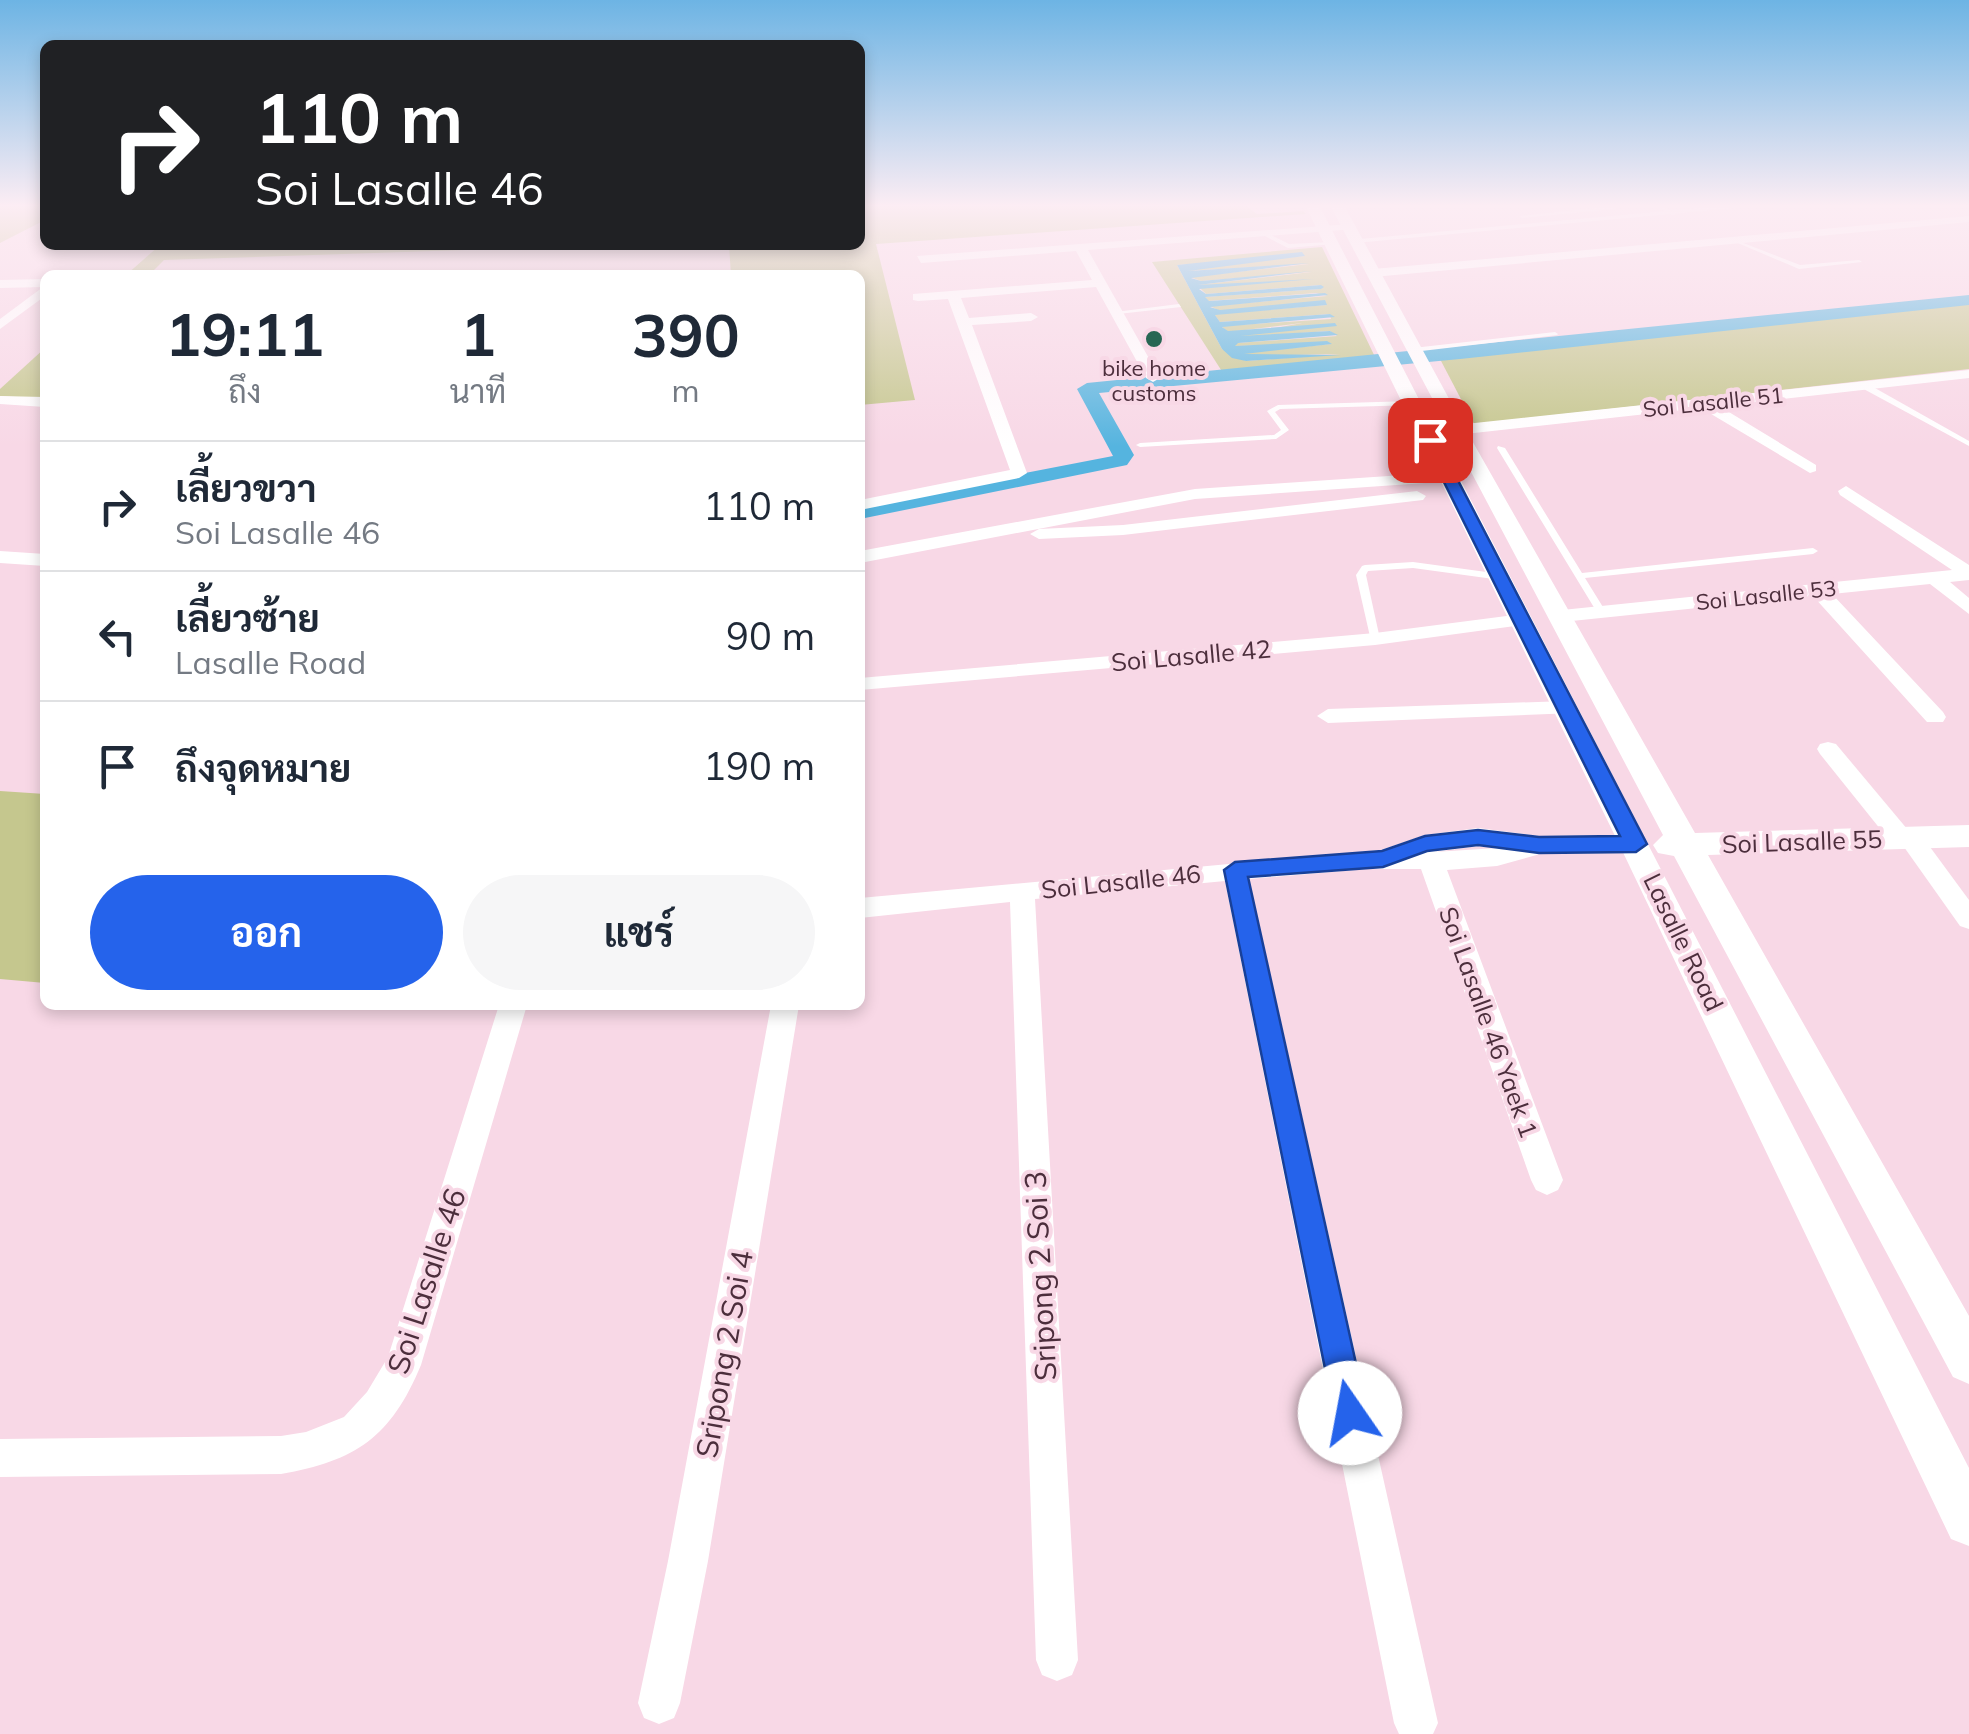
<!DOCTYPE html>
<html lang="th">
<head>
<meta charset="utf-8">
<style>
	:root { --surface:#fff; --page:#f6f6f7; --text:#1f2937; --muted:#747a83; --line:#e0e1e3; --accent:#2563eb }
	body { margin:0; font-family:Mulish,Sarabun,sans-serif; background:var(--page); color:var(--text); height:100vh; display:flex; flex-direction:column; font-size:38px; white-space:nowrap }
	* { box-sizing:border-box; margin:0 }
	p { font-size:32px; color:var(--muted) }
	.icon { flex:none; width:55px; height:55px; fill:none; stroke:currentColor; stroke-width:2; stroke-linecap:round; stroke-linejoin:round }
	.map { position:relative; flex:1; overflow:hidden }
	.panel { position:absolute; left:40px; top:270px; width:825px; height:740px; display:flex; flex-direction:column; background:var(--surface); border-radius:15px; box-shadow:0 5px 15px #0003 }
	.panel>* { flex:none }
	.hud { position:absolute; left:40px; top:40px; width:825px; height:210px; border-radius:15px; box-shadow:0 5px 15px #0003; background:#202124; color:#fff; overflow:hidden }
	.pin { position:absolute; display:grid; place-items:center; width:85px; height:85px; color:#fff; margin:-42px; border-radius:20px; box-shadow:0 5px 15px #0006 }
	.me { position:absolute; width:110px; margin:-55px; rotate:348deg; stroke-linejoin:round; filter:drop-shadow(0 0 8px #0008) }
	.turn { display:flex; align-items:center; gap:35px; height:210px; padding:0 50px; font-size:45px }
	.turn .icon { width:130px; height:130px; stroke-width:2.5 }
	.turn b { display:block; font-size:70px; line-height:85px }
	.eta { display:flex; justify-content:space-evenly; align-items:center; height:170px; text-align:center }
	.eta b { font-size:60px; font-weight:700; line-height:70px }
	.action { display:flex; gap:20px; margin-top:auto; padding:20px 50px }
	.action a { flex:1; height:115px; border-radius:60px; background:var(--accent); color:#fff; font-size:40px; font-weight:700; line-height:115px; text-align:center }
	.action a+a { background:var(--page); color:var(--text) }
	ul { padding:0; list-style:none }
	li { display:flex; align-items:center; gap:30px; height:130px; padding:0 50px; border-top:2px solid var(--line) }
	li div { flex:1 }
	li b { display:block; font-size:38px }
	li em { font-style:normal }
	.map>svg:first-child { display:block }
	.green { fill:#c5c78e; fill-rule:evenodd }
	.water { fill:#55b4df }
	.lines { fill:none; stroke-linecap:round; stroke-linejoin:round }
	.canal { fill:#55b4df; fill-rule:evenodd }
	.service { fill:#fff; fill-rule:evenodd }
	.minor { fill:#fff; fill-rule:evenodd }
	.tertiary { fill:#fff; fill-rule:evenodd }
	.route { fill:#2563eb; stroke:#184099; stroke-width:2.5 }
	.poi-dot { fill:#276653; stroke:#f8d8e6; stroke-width:4 }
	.labels { text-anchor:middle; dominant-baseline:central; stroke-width:8; stroke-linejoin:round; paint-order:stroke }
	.far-poi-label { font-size:22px; fill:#4c2e3c; stroke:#f8d8e6 }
	.far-street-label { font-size:22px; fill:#4c2e3c; stroke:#f8d8e6 }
	.street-label { font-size:25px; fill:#4c2e3c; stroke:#f8d8e6 }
	.near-street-label { font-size:30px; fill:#4c2e3c; stroke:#f8d8e6 }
</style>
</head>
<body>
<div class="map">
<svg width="1969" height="1734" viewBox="0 0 1969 1734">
	<rect width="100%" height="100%" fill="#f8d8e6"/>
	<g class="green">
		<path d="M 0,205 L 45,205 L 45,220 L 0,243 Z"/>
		<path d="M 860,205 L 1245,205 L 1257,214 L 1303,211 L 1306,214 L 876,244 L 915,400 L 860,405 L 860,275 L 731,275 L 729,245 L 860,245 Z"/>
		<path d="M 160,245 L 612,245 L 164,260 L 149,275 L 126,275 Z"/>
		<path d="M 1322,247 L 1376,359 L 1223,373 L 1152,262 ZM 1305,256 L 1201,266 L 1187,271 L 1309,264 L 1190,277 L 1201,281 L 1311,272 L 1197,285 L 1206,294 L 1321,285 L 1320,289 L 1204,297 L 1208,301 L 1316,293 L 1327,296 L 1210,306 L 1220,311 L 1327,305 L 1214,314 L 1220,322 L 1330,314 L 1331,319 L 1221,326 L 1228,332 L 1302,323 L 1239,335 L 1241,337 L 1330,331 L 1337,336 L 1237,343 L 1234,346 L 1331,344 L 1242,353 L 1248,356 L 1340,354 L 1246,361 L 1222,349 L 1177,265 Z"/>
		<path d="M 1969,303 L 1969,369 L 1474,424 L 1440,359 Z"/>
		<path d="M 45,348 L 45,399 L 0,396 L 0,389 Z"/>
		<path d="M 0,791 L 45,794 L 45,983 L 0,979 Z"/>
	</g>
	<path class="water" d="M 1302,252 L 1305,256 L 1188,271 L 1309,263 L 1191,278 L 1201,281 L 1312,271 L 1198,285 L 1314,279 L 1199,289 L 1206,294 L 1321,285 L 1324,287 L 1321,289 L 1205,297 L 1209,301 L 1325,293 L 1328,295 L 1210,307 L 1220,310 L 1325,300 L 1327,305 L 1215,315 L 1220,322 L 1330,314 L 1335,317 L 1222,327 L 1228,331 L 1335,323 L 1337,326 L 1240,336 L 1330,331 L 1338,335 L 1238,343 L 1235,346 L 1327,341 L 1332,344 L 1244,354 L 1341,355 L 1246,361 L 1232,358 L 1222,349 L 1177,265 Z"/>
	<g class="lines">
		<path class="canal" d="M 1969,295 L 1969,305 L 1460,359 L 1099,393 L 1134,455 L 1127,465 L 860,519 L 860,505 L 1113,456 L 1077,389 L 1087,383 Z"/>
		<g class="service">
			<path d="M 1508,205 L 1535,205 L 1509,208 L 1506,206 Z"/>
			<path d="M 1653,205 L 1659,205 L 1677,214 L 1672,215 Z"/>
			<path d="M 1614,206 L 1616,209 L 1522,218 L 1519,216 Z"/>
			<path d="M 1265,232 L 1289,244 L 1332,242 L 1335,244 L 1288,248 L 1263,235 Z"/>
			<path d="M 1733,239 L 1800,265 L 1859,260 L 1862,262 L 1799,269 L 1733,241 Z"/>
			<path d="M 1179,304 L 1181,307 L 1118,314 L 1115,312 Z"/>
			<path d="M 1555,332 L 1558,334 L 1557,335 L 1413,352 L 1410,350 L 1413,348 Z"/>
			<path d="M 1860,383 L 1866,383 L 1969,441 L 1969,446 L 1860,387 Z"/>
			<path d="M 1411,401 L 1415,403 L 1414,405 L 1280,409 L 1275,412 L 1289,430 L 1276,439 L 1140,447 L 1136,445 L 1140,443 L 1274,435 L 1281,430 L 1267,411 L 1278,405 Z"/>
			<path d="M 1498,446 L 1505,448 L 1582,573 L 1813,548 L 1818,551 L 1813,554 L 1585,578 L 1606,612 L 1601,615 L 1598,614 L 1497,448 Z"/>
			<path d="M 1413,562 L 1501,574 L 1506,577 L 1501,580 L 1413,568 L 1368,571 L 1366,575 L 1380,639 L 1375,642 L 1371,641 L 1356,575 L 1362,566 L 1365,565 Z"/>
		</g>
		<g class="minor">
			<path d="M 1731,205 L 1769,205 L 1355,243 L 1349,240 Z"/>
			<path d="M 1969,216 L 1969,222 L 1373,277 L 1367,273 L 1373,269 Z"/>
			<path d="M 1351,224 L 1355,229 L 1088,250 L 1160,378 L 1153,382 L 1146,378 L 1096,287 L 961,298 L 969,318 L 1031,313 L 1038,317 L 1031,321 L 972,325 L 1027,473 L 1019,478 L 860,510 L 860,500 L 1010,470 L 948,299 L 918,301 L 913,300 L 913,294 L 1092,280 L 1076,251 L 921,263 L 917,256 Z"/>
			<path d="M 45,279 L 45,296 L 0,329 L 0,319 L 43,287 L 0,288 L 0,280 Z"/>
			<path d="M 1969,370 L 1969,378 L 1719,406 L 1816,465 L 1816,471 L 1810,473 L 1701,408 L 1456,435 L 1448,430 L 1456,425 Z"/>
			<path d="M 0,396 L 45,397 L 45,407 L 0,404 Z"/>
			<path d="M 1448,472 L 1456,477 L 1454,481 L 1195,499 L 860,563 L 860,551 L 1195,489 Z"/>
			<path d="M 1846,486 L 1969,565 L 1969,580 L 1950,582 L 1969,598 L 1969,614 L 1930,584 L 1832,594 L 1943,712 L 1946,717 L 1943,722 L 1927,722 L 1813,596 L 1562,622 L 1552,616 L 1562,610 L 1952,570 L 1840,495 L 1838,491 Z"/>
			<path d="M 1417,491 L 1426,496 L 1423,500 L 1123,535 L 1039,539 L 1030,534 L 1039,529 L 1123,525 Z"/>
			<path d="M 0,551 L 45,554 L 45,566 L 0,563 Z"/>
			<path d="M 1522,614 L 1532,620 L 1529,624 L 1375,645 L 860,690 L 860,678 L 1375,633 Z"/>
			<path d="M 1566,701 L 1574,703 L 1577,708 L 1574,713 L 1328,723 L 1317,716 L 1328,709 Z"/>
			<path d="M 1828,742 L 1836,744 L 1908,830 L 1919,832 L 1969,900 L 1969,929 L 1960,926 L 1904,847 L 1893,845 L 1820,754 L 1817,749 L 1820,744 Z"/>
			<path d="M 1478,828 L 1539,836 L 1635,835 L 1647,844 L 1635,853 L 1540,854 L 1497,866 L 1447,870 L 1563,1180 L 1558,1190 L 1547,1195 L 1536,1190 L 1531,1180 L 1421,869 L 1367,869 L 1249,879 L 1438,1723 L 1433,1734 L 1399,1734 L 1394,1723 L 1225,881 L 1035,899 L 1078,1660 L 1072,1675 L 1057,1681 L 1042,1675 L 1036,1660 L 1010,902 L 860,918 L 860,898 L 1381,850 L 1425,835 ZM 1478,846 L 1497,848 L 1434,852 Z"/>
			<path d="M 499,1005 L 527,1005 L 421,1365 C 391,1437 356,1461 281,1474 L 0,1477 L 0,1439 L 281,1436 L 306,1432 L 344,1417 L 367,1392 L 388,1357 Z"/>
			<path d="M 771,1005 L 799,1005 L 708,1561 L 680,1703 L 674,1718 L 659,1724 L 644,1718 L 638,1703 L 668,1561 Z"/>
		</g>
		<g class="tertiary">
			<path d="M 1305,205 L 1319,205 L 1969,1468 L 1969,1546 L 1951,1539 L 1619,844 Z"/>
			<path d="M 1330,205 L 1344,205 L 1466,430 L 1695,833 L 1969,825 L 1969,847 L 1708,855 L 1969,1316 L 1969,1384 L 1953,1377 L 1674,856 L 1658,853 L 1653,845 L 1663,835 Z"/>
		</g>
	</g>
	<linearGradient id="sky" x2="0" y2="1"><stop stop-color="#6db4e4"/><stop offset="0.46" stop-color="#fcedf4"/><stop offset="1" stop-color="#fcedf4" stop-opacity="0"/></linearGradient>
	<rect width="1969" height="447" fill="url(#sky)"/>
	<path class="route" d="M 1430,435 L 1437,440 L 1647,844 L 1636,852 L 1539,853 L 1478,845 L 1427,851 L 1383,867 L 1248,877 L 1367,1413 L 1362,1425 L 1350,1430 L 1339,1425 L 1334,1413 L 1224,870 L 1235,862 L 1382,851 L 1425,836 L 1478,830 L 1539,837 L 1620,836 L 1423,440 Z"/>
	<circle class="poi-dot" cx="1154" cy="339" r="10"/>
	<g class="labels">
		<g class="far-poi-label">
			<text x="1154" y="368">bike home<tspan x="1154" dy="25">customs</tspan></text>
		</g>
		<g class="far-street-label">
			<text transform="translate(1713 402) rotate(-6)">Soi Lasalle 51</text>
			<text transform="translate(1766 595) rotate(-6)">Soi Lasalle 53</text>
		</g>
		<g class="street-label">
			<text transform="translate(1191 655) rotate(-5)">Soi Lasalle 42</text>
			<text transform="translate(1802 841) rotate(-2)">Soi Lasalle 55</text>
			<text transform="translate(1121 881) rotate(-6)">Soi Lasalle 46</text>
			<text transform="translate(1684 942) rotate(64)">Lasalle Road</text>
			<text transform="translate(1489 1022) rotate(70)">Soi Lasalle 46 Yaek 1</text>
		</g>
		<g class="near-street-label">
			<text transform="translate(1040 1276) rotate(-93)">Sripong 2 Soi 3</text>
			<text transform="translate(426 1281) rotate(-72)">Soi Lasalle 46</text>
			<text transform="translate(724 1354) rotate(-80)">Sripong 2 Soi 4</text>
		</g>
	</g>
</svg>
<div class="pin" style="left:1430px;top:440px;background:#d93025"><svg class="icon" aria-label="arrive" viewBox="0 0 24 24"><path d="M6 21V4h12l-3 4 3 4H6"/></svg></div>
<svg class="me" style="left:1350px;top:1413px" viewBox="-20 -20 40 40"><circle r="19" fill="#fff"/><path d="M0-13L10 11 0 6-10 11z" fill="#2563eb"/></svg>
<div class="hud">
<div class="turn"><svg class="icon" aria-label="right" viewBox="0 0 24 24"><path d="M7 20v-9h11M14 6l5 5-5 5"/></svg><div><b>110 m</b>Soi Lasalle 46</div></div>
</div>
<section class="panel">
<div class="eta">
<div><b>19:11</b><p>ถึง</p></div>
<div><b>1</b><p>นาที</p></div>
<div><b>390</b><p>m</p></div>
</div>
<ul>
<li><svg class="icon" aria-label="right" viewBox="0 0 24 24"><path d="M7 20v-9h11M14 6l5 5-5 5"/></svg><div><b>เลี้ยวขวา</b><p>Soi Lasalle 46</p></div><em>110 m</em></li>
<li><svg class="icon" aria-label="left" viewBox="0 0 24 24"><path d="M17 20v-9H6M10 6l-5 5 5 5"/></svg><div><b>เลี้ยวซ้าย</b><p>Lasalle Road</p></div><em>90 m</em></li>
<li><svg class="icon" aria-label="arrive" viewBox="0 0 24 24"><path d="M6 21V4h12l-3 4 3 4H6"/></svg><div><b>ถึงจุดหมาย</b></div><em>190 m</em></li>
</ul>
<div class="action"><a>ออก</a><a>แชร์</a></div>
</section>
</div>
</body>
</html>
